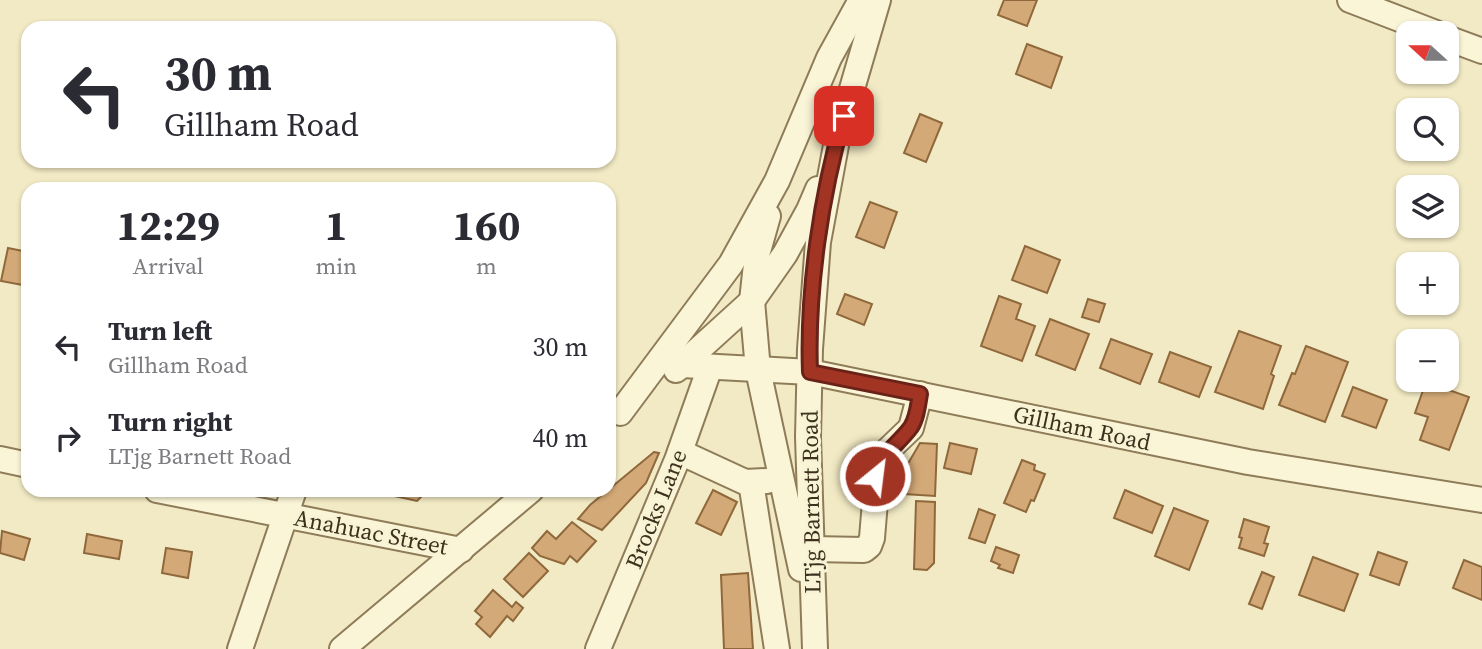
<!DOCTYPE html>
<html lang="en">
<head>
<meta charset="utf-8">
<style>
	:root { --surface:#fff; --page:#f2f2f3; --text:#2b2b33; --muted:#7c7c81 }
	body { margin:0; font-family:"Source Serif 4",serif; background:var(--page); color:var(--text); height:100vh; display:flex; flex-direction:column; font-size:26px; white-space:nowrap }
	* { box-sizing:border-box; margin:0 }
	p { font-size:23px; color:var(--muted) }
	.icon { flex:none; width:38px; height:38px; fill:none; stroke:currentColor; stroke-width:2; stroke-linecap:round; stroke-linejoin:round }
	.map { position:relative; flex:1; overflow:hidden }
	.sheet { position:absolute; left:21px; top:182px; width:595px; height:315px; display:flex; flex-direction:column; background:var(--surface); border-radius:21px; box-shadow:0 2px 5px #0004 }
	.sheet>* { flex:none }
	.guide { position:absolute; left:21px; top:21px; width:595px; height:147px; border-radius:21px; box-shadow:0 2px 5px #0004; background:#fff; color:var(--text); overflow:hidden }
	.needle { width:46px; rotate:291deg }
	.buttons { position:absolute; left:1396px; top:21px; display:grid; gap:14px }
	.buttons a { display:grid; place-items:center; width:63px; height:63px; border-radius:14px; background:var(--surface); box-shadow:0 2px 5px #0004; font-size:35px }
	.pin { position:absolute; display:grid; place-items:center; width:60px; height:60px; color:#fff; margin:-30px; border-radius:14px; box-shadow:0 4px 10px #0006 }
	.me { position:absolute; width:77px; margin:-38px; rotate:29deg; stroke-linejoin:round; filter:drop-shadow(0 0 5px #0008) }
	.turn { display:flex; align-items:center; gap:24px; height:147px; padding:0 28px; font-size:32px }
	.turn .icon { width:91px; height:91px; stroke-width:2.5 }
	.turn b { display:block; font-size:49px; line-height:60px }
	.eta { display:flex; justify-content:space-evenly; align-items:center; height:119px; text-align:center }
	.eta b { font-size:42px; font-weight:700; line-height:49px }
	ul { padding:0; list-style:none }
	li { display:flex; align-items:center; gap:21px; height:91px; padding:0 28px }
	li div { flex:1 }
	li b { display:block; font-size:26px }
	li em { font-style:normal }
	.map>svg:first-child { display:block }
	.building { fill:#d3a977; stroke:#8f683c; stroke-width:2 }
	.lines { fill:none; stroke-linecap:round; stroke-linejoin:round }
	.minor-casing { stroke:#8e7c59; stroke-width:28 }
	.minor { stroke:#fbf5d8; stroke-width:24 }
	.route-casing { stroke:#692217; stroke-width:18 }
	.route { stroke:#a23424; stroke-width:12 }
	.labels { text-anchor:middle; dominant-baseline:central; stroke-width:6; stroke-linejoin:round; paint-order:stroke }
	.street-label { font-size:23px; fill:#3d311e; stroke:#f8f3d4 }
</style>
</head>
<body>
<div class="map">
<svg width="1482" height="649" viewBox="0 0 1482 649">
	<rect width="100%" height="100%" fill="#f2eac4"/>
	<g class="building">
		<path d="M 1004,0 L 1037,0 L 1027,26 L 998,15 Z"/>
		<path d="M 1027,44 L 1062,57 L 1051,88 L 1016,74 Z"/>
		<path d="M 920,114 L 942,123 L 926,162 L 904,153 Z"/>
		<path d="M 870,202 L 897,212 L 884,248 L 856,237 Z"/>
		<path d="M 1025,246 L 1060,260 L 1047,293 L 1012,280 Z"/>
		<path d="M 8,248 L 28,252 L 28,286 L 1,281 Z"/>
		<path d="M 845,294 L 872,304 L 864,325 L 837,314 Z"/>
		<path d="M 999,296 L 1021,304 L 1016,319 L 1035,326 L 1022,361 L 981,346 Z"/>
		<path d="M 1088,299 L 1105,304 L 1099,322 L 1082,317 Z"/>
		<path d="M 1050,319 L 1089,334 L 1075,370 L 1036,355 Z"/>
		<path d="M 1239,331 L 1281,346 L 1271,374 L 1274,376 L 1263,409 L 1215,392 Z"/>
		<path d="M 1111,339 L 1152,354 L 1140,384 L 1100,368 Z"/>
		<path d="M 1306,346 L 1348,362 L 1325,422 L 1279,405 L 1292,373 L 1295,374 Z"/>
		<path d="M 1170,352 L 1211,367 L 1199,397 L 1159,382 Z"/>
		<path d="M 1426,382 L 1469,397 L 1449,450 L 1420,440 L 1428,417 L 1415,413 Z"/>
		<path d="M 1353,387 L 1387,400 L 1376,428 L 1342,416 Z"/>
		<path d="M 920,443 L 937,444 L 935,496 L 904,494 L 906,467 Z"/>
		<path d="M 950,443 L 977,449 L 971,474 L 944,468 Z"/>
		<path d="M 654,452 L 659,453 L 646,483 L 602,530 L 578,519 L 590,505 Z"/>
		<path d="M 1022,460 L 1035,465 L 1034,470 L 1045,474 L 1034,501 L 1031,500 L 1026,512 L 1004,503 Z"/>
		<path d="M 377,490 L 428,490 L 417,501 L 376,492 Z"/>
		<path d="M 713,490 L 737,502 L 721,535 L 696,523 Z"/>
		<path d="M 1125,490 L 1163,506 L 1152,533 L 1114,518 Z"/>
		<path d="M 916,501 L 935,502 L 934,563 L 927,570 L 914,569 Z"/>
		<path d="M 1174,508 L 1208,521 L 1189,570 L 1155,556 Z"/>
		<path d="M 979,509 L 995,515 L 985,543 L 969,538 Z"/>
		<path d="M 1244,519 L 1269,527 L 1264,543 L 1268,544 L 1264,556 L 1239,548 L 1242,538 L 1239,537 Z"/>
		<path d="M 572,522 L 596,541 L 577,562 L 570,556 L 564,564 L 540,556 L 532,548 L 547,531 L 556,539 Z"/>
		<path d="M 2,531 L 30,539 L 24,560 L 0,553 Z"/>
		<path d="M 87,534 L 122,541 L 119,559 L 84,553 Z"/>
		<path d="M 996,547 L 1019,555 L 1013,573 L 998,568 L 1000,565 L 991,561 Z"/>
		<path d="M 166,548 L 192,552 L 188,578 L 162,573 Z"/>
		<path d="M 1378,552 L 1407,562 L 1399,585 L 1370,575 Z"/>
		<path d="M 529,553 L 548,571 L 523,597 L 504,579 Z"/>
		<path d="M 1313,557 L 1358,574 L 1344,611 L 1299,595 Z"/>
		<path d="M 1464,560 L 1482,567 L 1482,600 L 1453,588 Z"/>
		<path d="M 1262,572 L 1274,577 L 1262,609 L 1249,604 Z"/>
		<path d="M 748,573 L 753,649 L 724,649 L 721,575 Z"/>
		<path d="M 493,590 L 512,607 L 516,602 L 523,608 L 513,621 L 507,616 L 490,637 L 476,624 L 482,617 L 475,611 Z"/>
	</g>
	<g class="lines">
		<defs>
			<g id="minor">
				<path d="M 1350,0 L 1436,33"/>
				<path d="M 1447,38 L 1482,51"/>
				<path d="M 768,216 L 757,255 L 752,301 L 758,370 L 801,569"/>
				<path d="M 682,365 L 810,372 L 1248,462 L 1482,500"/>
				<path d="M 676,370 L 752,301 L 785,254 L 809,210 L 818,189"/>
				<path d="M 620,413 L 731,264 L 777,181 L 829,58 L 861,0"/>
				<path d="M 680,452 L 745,482 L 767,481"/>
				<path d="M 0,459 L 28,465"/>
				<path d="M 751,482 L 777,649"/>
				<path d="M 157,490 L 461,550"/>
				<path d="M 812,549 L 864,550 L 869,546 L 872,538 L 878,465 L 887,451 L 911,428 L 920,394"/>
				<path d="M 240,649 L 294,490"/>
				<path d="M 342,649 L 531,490"/>
				<path d="M 598,649 L 677,460 L 710,367"/>
				<path d="M 815,649 L 808,437 L 810,349 L 818,242 L 837,140 L 878,0"/>
			</g>
		</defs>
		<use href="#minor" class="minor-casing"/>
		<use href="#minor" class="minor"/>
	</g>
	<g class="lines">
		<defs>
			<path id="route" d="M 844,116 C 821,194 807,291 810,372 L 920,394 C 918,405 917,418 911,427 C 898,445 881,453 875,476"/>
		</defs>
		<use href="#route" class="route-casing"/>
		<use href="#route" class="route"/>
	</g>
	<g class="labels">
		<g class="street-label">
			<text transform="translate(1082 428) rotate(12)">Gillham Road</text>
			<text transform="translate(811 502) rotate(-91)">LTjg Barnett Road</text>
			<text transform="translate(656 509) rotate(-68)">Brocks Lane</text>
			<text transform="translate(371 532) rotate(11)">Anahuac Street</text>
		</g>
	</g>
</svg>
<div class="buttons">
<a><svg class="needle" viewBox="-14 -14 28 28"><path d="M0-13l5 13h-10z" fill="#e53935"/><path d="M0 13l5-13h-10z" fill="#7c7c81"/></svg></a>
<a><svg class="icon" aria-label="search" viewBox="0 0 24 24"><circle cx="10" cy="10" r="6"/><path d="M15 15l6 6"/></svg></a>
<a><svg class="icon" aria-label="layers" viewBox="0 0 24 24"><path d="M12 4l9 5-9 5-9-5zM3 14l9 5 9-5"/></svg></a>
<a>+</a>
<a>−</a>
</div>
<div class="pin" style="left:844px;top:116px;background:#d93025"><svg class="icon" aria-label="arrive" viewBox="0 0 24 24"><path d="M6 21V4h12l-3 4 3 4H6"/></svg></div>
<svg class="me" style="left:875px;top:476px" viewBox="-20 -20 40 40"><circle r="17" fill="#a23424" stroke="#fff" stroke-width="3"/><path d="M0-11L8 9 0 5-8 9z" fill="#fff"/></svg>
<div class="guide">
<div class="turn"><svg class="icon" aria-label="left" viewBox="0 0 24 24"><path d="M17 20v-9H6M10 6l-5 5 5 5"/></svg><div><b>30 m</b>Gillham Road</div></div>
</div>
<section class="sheet">
<div class="eta">
<div><b>12:29</b><p>Arrival</p></div>
<div><b>1</b><p>min</p></div>
<div><b>160</b><p>m</p></div>
</div>
<ul>
<li><svg class="icon" aria-label="left" viewBox="0 0 24 24"><path d="M17 20v-9H6M10 6l-5 5 5 5"/></svg><div><b>Turn left</b><p>Gillham Road</p></div><em>30 m</em></li>
<li><svg class="icon" aria-label="right" viewBox="0 0 24 24"><path d="M7 20v-9h11M14 6l5 5-5 5"/></svg><div><b>Turn right</b><p>LTjg Barnett Road</p></div><em>40 m</em></li>
</ul>
</section>
</div>
</body>
</html>
